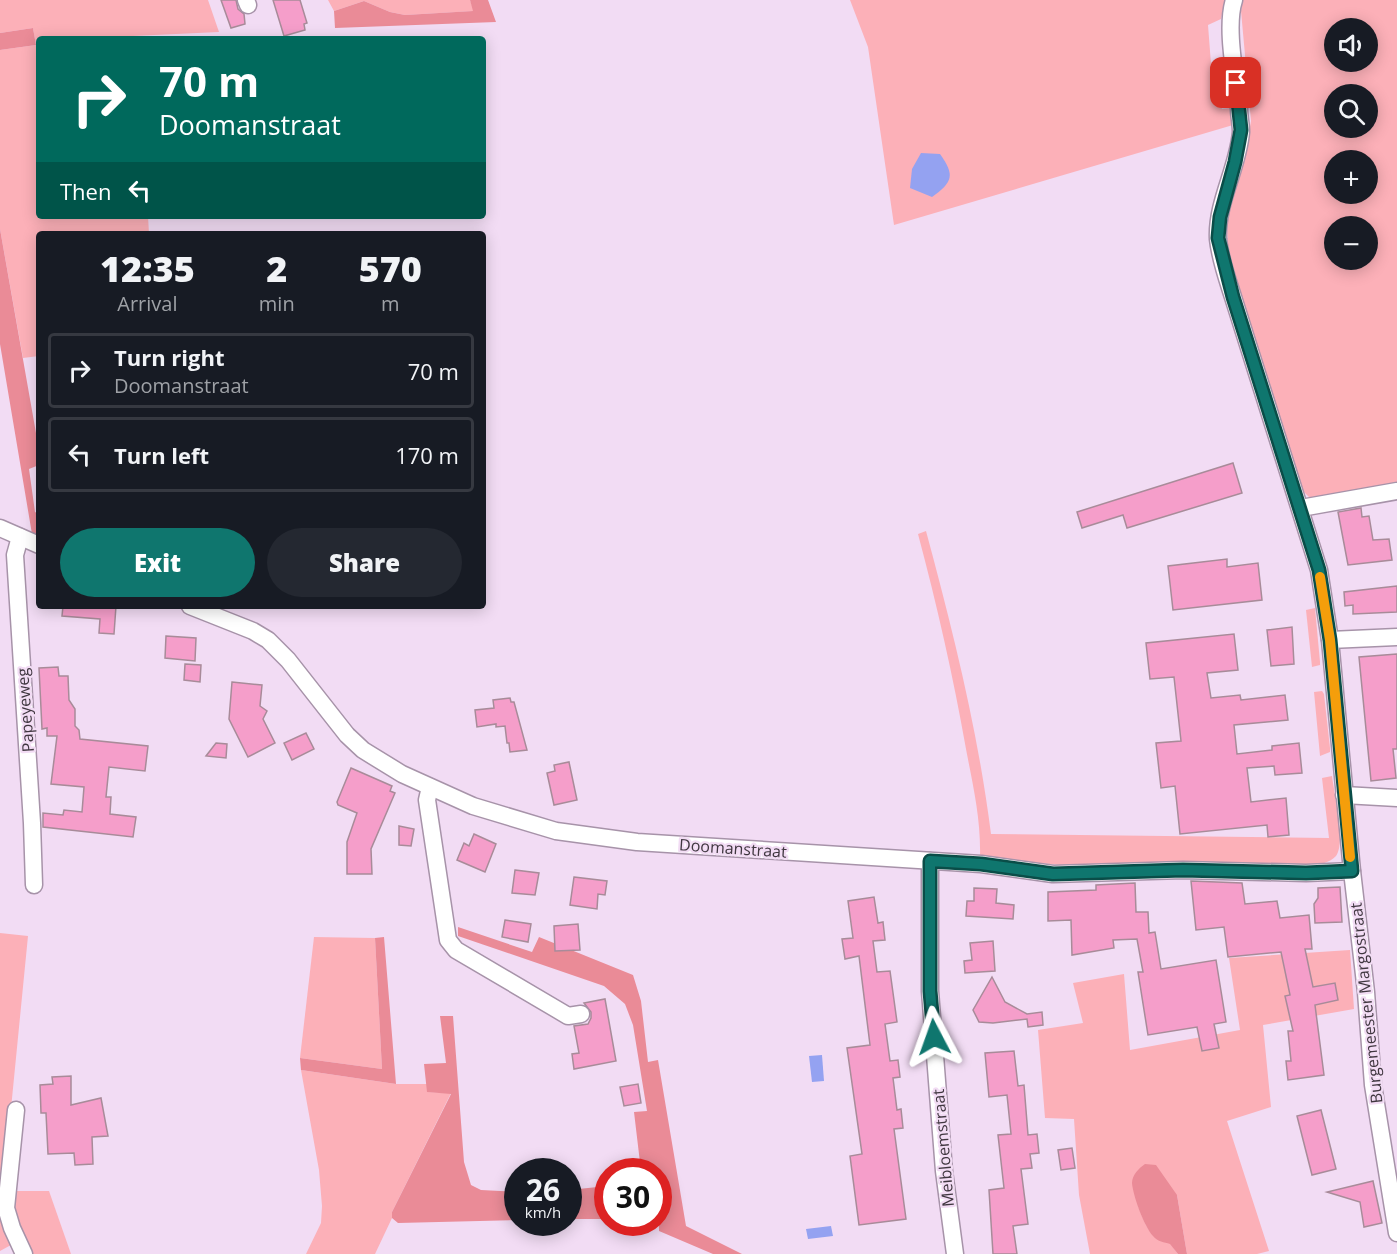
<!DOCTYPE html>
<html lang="en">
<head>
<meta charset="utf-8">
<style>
	:root { --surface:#171b24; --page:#242831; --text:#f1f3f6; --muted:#9ea1a6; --line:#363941; --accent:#0f766e }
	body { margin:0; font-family:"Open Sans",sans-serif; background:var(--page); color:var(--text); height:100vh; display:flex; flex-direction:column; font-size:22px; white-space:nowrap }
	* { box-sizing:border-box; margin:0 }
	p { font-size:20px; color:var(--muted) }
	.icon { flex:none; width:33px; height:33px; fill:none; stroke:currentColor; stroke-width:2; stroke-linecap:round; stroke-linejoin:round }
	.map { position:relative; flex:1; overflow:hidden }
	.side { position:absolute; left:36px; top:231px; width:450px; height:378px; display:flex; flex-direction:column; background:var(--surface); border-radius:6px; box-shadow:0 3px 15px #0003 }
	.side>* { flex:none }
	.top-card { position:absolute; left:36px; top:36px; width:450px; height:183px; border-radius:6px; box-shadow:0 3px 15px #0003; background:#00695c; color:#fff; overflow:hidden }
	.fabs { position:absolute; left:1324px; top:18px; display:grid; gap:12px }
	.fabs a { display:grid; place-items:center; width:54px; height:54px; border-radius:50%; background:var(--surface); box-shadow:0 3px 15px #0003; font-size:30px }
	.speed { position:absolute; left:504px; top:1158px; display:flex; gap:12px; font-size:30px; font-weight:700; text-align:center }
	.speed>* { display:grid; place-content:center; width:78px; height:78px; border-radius:50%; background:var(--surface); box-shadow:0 3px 15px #0003; line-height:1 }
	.speed small { font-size:15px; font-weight:400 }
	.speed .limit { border:9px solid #d22; background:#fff; color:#111 }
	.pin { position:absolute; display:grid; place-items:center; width:51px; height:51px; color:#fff; margin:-26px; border-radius:12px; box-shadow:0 3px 9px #0006 }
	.me { position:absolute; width:66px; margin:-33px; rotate:356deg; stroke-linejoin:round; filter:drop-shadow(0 0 4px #0008) }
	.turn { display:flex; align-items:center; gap:21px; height:126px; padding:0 24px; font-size:27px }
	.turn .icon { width:78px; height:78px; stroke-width:2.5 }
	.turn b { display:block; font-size:42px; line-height:51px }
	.then { display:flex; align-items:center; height:57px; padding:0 24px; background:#0003; gap:12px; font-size:22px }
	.eta { display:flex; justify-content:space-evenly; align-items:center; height:102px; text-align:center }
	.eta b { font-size:36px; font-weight:800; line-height:42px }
	.button { display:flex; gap:12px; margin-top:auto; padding:12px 24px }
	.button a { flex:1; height:69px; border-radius:36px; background:var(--accent); color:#fff; font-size:24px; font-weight:800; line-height:69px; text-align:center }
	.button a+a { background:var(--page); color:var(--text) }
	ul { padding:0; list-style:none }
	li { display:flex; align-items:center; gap:18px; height:75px; margin:0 12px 9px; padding:0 12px; border:3px solid var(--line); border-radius:6px }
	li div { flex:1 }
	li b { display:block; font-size:22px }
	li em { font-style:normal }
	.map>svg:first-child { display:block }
	.green { fill:#fcb0b8; fill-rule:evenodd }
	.forest { fill:#ea8b97 }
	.water { fill:#94a2f1 }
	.building { fill:#f59eca; stroke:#a88b99; stroke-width:1.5 }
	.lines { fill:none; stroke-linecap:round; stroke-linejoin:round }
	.minor-casing { stroke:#a793a9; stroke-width:19 }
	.minor { stroke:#fff; stroke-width:16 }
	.route-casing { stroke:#0a4d48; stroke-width:15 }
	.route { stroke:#0f766e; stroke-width:10 }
	.slow { stroke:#f59e0b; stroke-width:10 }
	.labels { text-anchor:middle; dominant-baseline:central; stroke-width:4.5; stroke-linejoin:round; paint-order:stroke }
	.street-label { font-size:16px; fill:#403740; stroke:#f2dcf4 }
</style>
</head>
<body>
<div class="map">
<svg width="1397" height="1254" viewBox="0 0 1397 1254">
	<rect width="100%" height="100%" fill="#f2dcf4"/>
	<g class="green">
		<path d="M 0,0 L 208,0 L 219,32 L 133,36 L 133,39 L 39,39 L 39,216 L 148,216 L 149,234 L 39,234 L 39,356 L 23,358 L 0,229 L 0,50 L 36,45 L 33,28 L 0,33 Z"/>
		<path d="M 328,0 L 470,0 L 474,11 L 405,15 L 390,12 L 364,1 L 334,11 Z"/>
		<path d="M 850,0 L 1225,0 L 1221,19 L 1208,25 L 1212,77 L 1222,109 L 1232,108 L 1233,125 L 894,225 L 868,47 Z"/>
		<path d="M 1243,0 L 1397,0 L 1397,486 L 1319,500 L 1310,498 L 1303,491 L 1228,265 L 1227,217 L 1244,160 L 1251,121 L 1241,11 ZM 1335,28 L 1368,28 L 1368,62 L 1335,62 ZM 1335,94 L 1368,94 L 1368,128 L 1335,128 ZM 1335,160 L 1368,160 L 1368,194 L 1335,194 ZM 1335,226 L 1368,226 L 1368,260 L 1335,260 Z"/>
		<path d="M 926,531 C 953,631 978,731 991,834 L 1329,838 L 1322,778 L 1332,776 C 1334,793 1346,843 1336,856 C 1330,863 1319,864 1310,866 L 1060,865 L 980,857 C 981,819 973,786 966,749 C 953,676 937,605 918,534 Z"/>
		<path d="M 1315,608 L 1320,662 L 1320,665 L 1312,667 L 1306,610 Z"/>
		<path d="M 1322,691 L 1324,694 L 1330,748 L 1330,752 L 1320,756 L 1314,692 Z"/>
		<path d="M 0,933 L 28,936 L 1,1210 L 11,1245 L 0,1251 Z"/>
		<path d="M 314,937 L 375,938 L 382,1069 L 300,1058 Z"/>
		<path d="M 1350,950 L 1354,1009 L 1263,1025 L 1271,1107 L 1227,1121 L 1269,1251 L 1257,1254 L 1187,1254 L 1177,1195 L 1138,1206 C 1146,1225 1149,1239 1170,1243 L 1178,1254 L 1090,1254 L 1079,1195 L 1074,1119 L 1045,1118 L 1038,1030 L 1083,1023 L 1073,983 L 1124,974 L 1130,1050 L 1240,1030 L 1229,958 Z"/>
		<path d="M 301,1070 L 396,1084 L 427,1084 L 428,1092 L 451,1093 L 392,1212 L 392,1218 L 375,1254 L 306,1254 L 321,1223 L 322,1206 L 319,1170 Z"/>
		<path d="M 13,1191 L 49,1191 L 71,1254 L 29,1254 L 14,1223 Z"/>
	</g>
	<g class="forest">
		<path d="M 470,0 L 488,0 L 496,22 L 335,28 L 334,11 L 364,1 L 390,12 L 405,15 L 473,11 Z"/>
		<path d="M 33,28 L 36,45 L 0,50 L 0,33 Z"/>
		<path d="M 0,229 L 39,450 L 39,465 L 29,469 L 35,512 L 39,514 L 39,537 L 32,534 L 0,344 Z"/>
		<path d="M 458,927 L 532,952 L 539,937 L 633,975 L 641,1001 L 648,1062 L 658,1060 L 686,1226 L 742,1254 L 713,1254 L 659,1231 L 658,1172 L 641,1171 L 634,1112 L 647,1111 L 633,1025 L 625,1004 L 604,986 L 458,936 Z"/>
		<path d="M 384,937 L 396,1084 L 301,1070 L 300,1058 L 382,1069 L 375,938 Z"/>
		<path d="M 440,1016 L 453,1016 L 464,1162 L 471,1185 L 481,1190 L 517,1192 L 517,1220 L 398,1223 L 392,1218 L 392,1212 L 451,1094 L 427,1092 L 424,1064 L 446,1063 Z"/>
		<path d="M 1145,1164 L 1156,1165 L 1177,1195 L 1187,1254 L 1178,1254 L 1170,1244 C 1164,1242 1158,1242 1153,1236 C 1144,1226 1133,1196 1132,1183 C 1132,1175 1139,1168 1145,1164 Z"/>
		<path d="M 607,1186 L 607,1219 L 569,1219 L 569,1190 Z"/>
	</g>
	<g class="water">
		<path d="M 921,153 L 940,154 C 955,175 953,182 932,197 L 910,188 L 912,169 Z"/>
		<path d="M 822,1055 L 824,1081 L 812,1082 L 809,1056 Z"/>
		<path d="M 831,1226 L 833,1236 L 808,1239 L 806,1229 Z"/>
	</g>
	<g class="building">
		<path d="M 221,0 L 236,0 L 238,9 L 244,14 L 245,24 L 231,28 Z"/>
		<path d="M 273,0 L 300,0 L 307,23 L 304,24 L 305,30 L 284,36 Z"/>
		<path d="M 1233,463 L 1242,493 L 1127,528 L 1123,515 L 1082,528 L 1077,512 Z"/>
		<path d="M 1361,508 L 1362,517 L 1369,516 L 1373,540 L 1389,539 L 1392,560 L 1348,565 L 1338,512 Z"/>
		<path d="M 1227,559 L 1227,567 L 1258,563 L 1262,600 L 1173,610 L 1168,566 Z"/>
		<path d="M 1397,586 L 1397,612 L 1353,614 L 1353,605 L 1345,606 L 1344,592 Z"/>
		<path d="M 63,606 L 116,606 L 114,634 L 99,633 L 100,619 L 62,616 Z"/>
		<path d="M 1292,627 L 1294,664 L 1271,666 L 1267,630 Z"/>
		<path d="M 1234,634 L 1238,670 L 1207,673 L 1211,698 L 1240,695 L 1241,700 L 1285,695 L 1288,720 L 1234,725 L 1237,754 L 1272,750 L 1272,746 L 1299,743 L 1302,773 L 1275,775 L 1274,766 L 1247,768 L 1251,802 L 1286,798 L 1289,835 L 1268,837 L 1267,825 L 1180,834 L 1175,786 L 1161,788 L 1156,743 L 1181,741 L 1174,677 L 1150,679 L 1146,643 Z"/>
		<path d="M 166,636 L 196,638 L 195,661 L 165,658 Z"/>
		<path d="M 1397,654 L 1397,749 L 1393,749 L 1396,778 L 1371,781 L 1359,657 Z"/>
		<path d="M 185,664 L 201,665 L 200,682 L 184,680 Z"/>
		<path d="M 58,667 L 59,676 L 68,676 L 69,700 L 75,709 L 75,726 L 79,730 L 80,739 L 148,746 L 145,771 L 109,767 L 106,797 L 111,797 L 110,814 L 136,817 L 133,837 L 43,827 L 43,813 L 63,815 L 64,810 L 82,812 L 84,787 L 51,784 L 57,736 L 47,736 L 47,728 L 42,729 L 39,668 Z"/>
		<path d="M 232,682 L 262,685 L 260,706 L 267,711 L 263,719 L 275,743 L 248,757 L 229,719 Z"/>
		<path d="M 510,698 L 511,702 L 514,702 L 527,750 L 510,752 L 509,743 L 507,743 L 505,726 L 496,727 L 496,724 L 477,727 L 475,710 L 494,708 L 493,700 Z"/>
		<path d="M 306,733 L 314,749 L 292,760 L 284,743 Z"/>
		<path d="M 216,743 L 227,744 L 226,758 L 206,756 Z"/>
		<path d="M 569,762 L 577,800 L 554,805 L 547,773 L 555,771 L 554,765 Z"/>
		<path d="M 351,768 L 392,786 L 390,791 L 395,793 L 371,849 L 372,874 L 347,874 L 347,842 L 357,813 L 338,805 L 337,802 Z"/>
		<path d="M 399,826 L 414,829 L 411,846 L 399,845 Z"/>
		<path d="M 474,834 L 496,844 L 485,872 L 457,860 L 464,843 L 469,846 Z"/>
		<path d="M 515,870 L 539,873 L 535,895 L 512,893 Z"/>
		<path d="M 574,877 L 607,881 L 605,895 L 598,894 L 597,909 L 570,905 Z"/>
		<path d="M 1191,881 L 1242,883 L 1245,904 L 1277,901 L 1280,918 L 1309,915 L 1312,949 L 1305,949 L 1313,987 L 1335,983 L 1338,1000 L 1315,1005 L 1324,1075 L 1288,1080 L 1286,1061 L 1291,1061 L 1288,1031 L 1293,1031 L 1285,996 L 1290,995 L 1281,952 L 1228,957 L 1224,927 L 1196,930 Z"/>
		<path d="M 1135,883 L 1136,912 L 1148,912 L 1149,933 L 1155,932 L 1161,969 L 1216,960 L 1226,1022 L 1214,1024 L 1219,1048 L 1202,1051 L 1197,1027 L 1148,1035 L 1138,972 L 1143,972 L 1137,939 L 1113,940 L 1114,948 L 1072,955 L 1071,920 L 1048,921 L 1048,892 L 1096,890 L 1096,885 Z"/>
		<path d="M 1340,887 L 1342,922 L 1315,923 L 1314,904 L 1318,898 L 1318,888 Z"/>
		<path d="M 974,888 L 997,889 L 996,903 L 1014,905 L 1013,919 L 966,916 L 967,901 L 974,901 Z"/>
		<path d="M 874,897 L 878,923 L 883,922 L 885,940 L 873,941 L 877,972 L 890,971 L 897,1022 L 885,1024 L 890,1061 L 898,1060 L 900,1077 L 893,1078 L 897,1110 L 901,1109 L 903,1128 L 894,1129 L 906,1219 L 859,1225 L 850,1156 L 862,1154 L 847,1048 L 870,1045 L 859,956 L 845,959 L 842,939 L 853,938 L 848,901 Z"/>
		<path d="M 505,920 L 531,924 L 528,942 L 502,937 Z"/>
		<path d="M 578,924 L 580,950 L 555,951 L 554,926 Z"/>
		<path d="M 993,941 L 995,971 L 965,973 L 964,961 L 972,960 L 970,943 Z"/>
		<path d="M 992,977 L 1005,1002 L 1027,1014 L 1042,1012 L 1043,1025 L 1028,1027 L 1027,1019 L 993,1023 L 979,1022 L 973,1010 Z"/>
		<path d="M 605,999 L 616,1061 L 574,1069 L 572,1054 L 579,1053 L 574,1026 L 588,1024 L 591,1018 L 591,1012 L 584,1003 Z"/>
		<path d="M 1014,1051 L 1018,1086 L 1024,1085 L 1028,1135 L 1037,1134 L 1039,1153 L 1030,1154 L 1032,1168 L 1021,1169 L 1028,1224 L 1013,1226 L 1017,1254 L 993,1254 L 989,1190 L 1004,1188 L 998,1135 L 1011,1134 L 1007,1095 L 989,1097 L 985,1053 Z"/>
		<path d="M 71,1076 L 71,1105 L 101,1098 L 108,1136 L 92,1137 L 93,1164 L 75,1165 L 74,1153 L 48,1154 L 46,1113 L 41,1113 L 40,1085 L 53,1084 L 52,1077 Z"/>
		<path d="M 638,1084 L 641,1103 L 624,1106 L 620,1087 Z"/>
		<path d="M 1321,1110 L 1336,1169 L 1312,1175 L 1297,1116 Z"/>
		<path d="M 1072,1148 L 1075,1168 L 1061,1170 L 1058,1150 Z"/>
		<path d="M 1373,1181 L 1382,1223 L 1364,1227 L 1360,1202 L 1327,1192 Z"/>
	</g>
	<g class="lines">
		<defs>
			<g id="minor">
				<path d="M 246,0 L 248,5"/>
				<path d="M 1234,0 C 1225,28 1236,78 1239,109 C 1239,116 1241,124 1241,132 C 1238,168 1216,203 1218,239 C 1220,259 1227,278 1233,297 L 1319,570 L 1330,640 L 1352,871 L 1366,992 L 1373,1085 L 1397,1233"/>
				<path d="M 1301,508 L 1397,491"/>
				<path d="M 0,528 L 39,545"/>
				<path d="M 20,537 L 15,555 L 32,823 L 34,885"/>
				<path d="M 190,606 L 253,631 L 268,640 L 288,660 L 347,735 L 363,750 L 402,774 L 473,806 L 556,831 L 637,842 L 981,864 L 1053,874 L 1183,870 L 1306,873 L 1352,871"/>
				<path d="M 1330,640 L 1397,637"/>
				<path d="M 430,787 L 427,800 L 448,940 L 456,950 L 568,1016 L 581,1014"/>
				<path d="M 1344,795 L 1397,798"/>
				<path d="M 930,861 L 930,991 L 944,1171 L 955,1254"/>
				<path d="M 16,1110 L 6,1208 L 12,1228 L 24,1254"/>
			</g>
		</defs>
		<use href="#minor" class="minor-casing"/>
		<use href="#minor" class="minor"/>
	</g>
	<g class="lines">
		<defs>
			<path id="route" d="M 934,1037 L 930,991 L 930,861 L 981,864 L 1053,874 L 1183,870 L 1306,873 L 1352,871 L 1330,640 L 1319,570 L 1233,297 L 1218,238 L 1220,217 L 1235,162 L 1241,130 L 1236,83"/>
		</defs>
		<use href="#route" class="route-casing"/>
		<use href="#route" class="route"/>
		<path class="slow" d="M 1320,577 L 1330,640 L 1350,857"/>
	</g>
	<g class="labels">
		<g class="street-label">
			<text transform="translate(25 710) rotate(-94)">Papeyeweg</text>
			<text transform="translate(733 848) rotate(4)">Doomanstraat</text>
			<text transform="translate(1366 1003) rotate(-96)">Burgemeester Margostraat</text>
			<text transform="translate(943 1148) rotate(-95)">Meibloemstraat</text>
		</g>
	</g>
</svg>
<div class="fabs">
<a><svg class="icon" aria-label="sound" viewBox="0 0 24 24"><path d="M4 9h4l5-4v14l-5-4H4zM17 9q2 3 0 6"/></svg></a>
<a><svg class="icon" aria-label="search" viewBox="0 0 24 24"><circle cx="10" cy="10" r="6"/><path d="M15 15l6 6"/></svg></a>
<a>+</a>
<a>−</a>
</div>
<div class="speed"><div>26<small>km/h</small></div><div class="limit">30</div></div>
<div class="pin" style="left:1236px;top:83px;background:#d93025"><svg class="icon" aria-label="arrive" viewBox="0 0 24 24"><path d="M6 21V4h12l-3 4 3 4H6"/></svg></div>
<svg class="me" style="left:934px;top:1037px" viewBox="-20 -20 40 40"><path d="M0-17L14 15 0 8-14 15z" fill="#0f766e" stroke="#fff" stroke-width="4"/></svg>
<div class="top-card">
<div class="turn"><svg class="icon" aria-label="right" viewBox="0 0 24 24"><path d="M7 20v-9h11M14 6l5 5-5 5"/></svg><div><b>70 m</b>Doomanstraat</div></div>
<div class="then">Then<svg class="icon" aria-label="left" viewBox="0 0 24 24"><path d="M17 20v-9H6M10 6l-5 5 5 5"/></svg></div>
</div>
<section class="side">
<div class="eta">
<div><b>12:35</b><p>Arrival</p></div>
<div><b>2</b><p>min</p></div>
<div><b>570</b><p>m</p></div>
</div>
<ul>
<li><svg class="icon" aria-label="right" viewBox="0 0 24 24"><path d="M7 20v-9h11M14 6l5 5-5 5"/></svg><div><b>Turn right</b><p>Doomanstraat</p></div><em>70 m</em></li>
<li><svg class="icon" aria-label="left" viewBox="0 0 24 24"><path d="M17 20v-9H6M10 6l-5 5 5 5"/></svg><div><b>Turn left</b></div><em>170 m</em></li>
</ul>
<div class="button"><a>Exit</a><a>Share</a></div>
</section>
</div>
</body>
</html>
